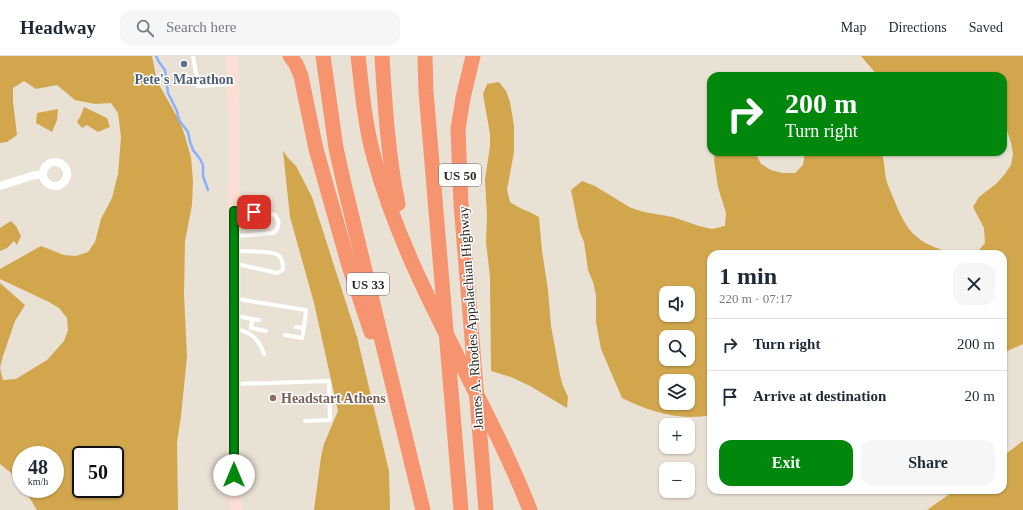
<!DOCTYPE html>
<html lang="en">
<head>
<meta charset="utf-8">
<style>
	:root { --surface:#fff; --page:#f6f6f7; --text:#1f2937; --muted:#747a83; --line:#e0e1e3; --accent:#02870d }
	body { margin:0; font-family:"Times New Roman",serif; background:var(--page); color:var(--text); height:100vh; display:flex; flex-direction:column; font-size:15px; white-space:nowrap }
	* { box-sizing:border-box; margin:0 }
	p { font-size:13px; color:var(--muted) }
	.icon { flex:none; width:22px; height:22px; fill:none; stroke:currentColor; stroke-width:2; stroke-linecap:round; stroke-linejoin:round }
	.map { position:relative; flex:1; overflow:hidden }
	.drawer { position:absolute; left:707px; top:194px; width:300px; height:244px; display:flex; flex-direction:column; background:var(--surface); border-radius:12px; box-shadow:0 1px 3px #0004 }
	.drawer>* { flex:none }
	.guide { position:absolute; left:707px; top:16px; width:300px; height:84px; border-radius:12px; box-shadow:0 1px 3px #0004; background:#02870d; color:#fff; overflow:hidden }
	.fabs { position:absolute; left:659px; top:230px; display:grid; gap:8px }
	.fabs a { display:grid; place-items:center; width:36px; height:36px; border-radius:8px; background:var(--surface); box-shadow:0 1px 3px #0004; font-size:20px }
	.speed { position:absolute; left:12px; top:390px; display:flex; gap:8px; font-size:20px; font-weight:700; text-align:center }
	.speed>* { display:grid; place-content:center; width:52px; height:52px; border-radius:50%; background:var(--surface); box-shadow:0 1px 3px #0004; line-height:1 }
	.speed small { font-size:10px; font-weight:400 }
	.speed .limit { border:2px solid #111; border-radius:6px; background:#fff; color:#111 }
	.pin { position:absolute; display:grid; place-items:center; width:34px; height:34px; color:#fff; margin:-17px; border-radius:8px; box-shadow:0 2px 6px #0006 }
	.me { position:absolute; width:44px; margin:-22px; rotate:0deg; stroke-linejoin:round; filter:drop-shadow(0 0 3px #0008) }
	.turn { display:flex; align-items:center; gap:14px; height:84px; padding:0 12px; font-size:18px }
	.turn .icon { width:52px; height:52px; stroke-width:2.5 }
	.turn b { display:block; font-size:28px; line-height:34px }
	.round { display:grid; place-items:center; flex:none; width:42px; height:42px; border-radius:12px; background:var(--page) }
	.head { display:flex; align-items:center; justify-content:space-between; height:68px; padding:0 12px }
	h1 { font-size:24px; font-weight:700; line-height:30px }
	.button { display:flex; gap:8px; margin-top:auto; padding:8px 12px }
	.button a { flex:1; height:46px; border-radius:12px; background:var(--accent); color:#fff; font-size:16px; font-weight:700; line-height:46px; text-align:center }
	.button a+a { background:var(--page); color:var(--text) }
	ul { padding:0; list-style:none }
	li { display:flex; align-items:center; gap:12px; height:52px; padding:0 12px; border-top:1px solid var(--line) }
	li div { flex:1 }
	li b { display:block; font-size:15px }
	li em { font-style:normal }
	header { display:flex; align-items:center; gap:24px; box-sizing:border-box; height:56px; padding:0 20px; background:var(--surface); border-bottom:1px solid var(--line) }
	header strong { font-size:19px }
	nav { display:flex; gap:22px; margin-inline-start:auto; font-size:14px }
	.search { width:280px; height:36px; background:var(--page); display:flex; align-items:center; gap:10px; box-sizing:border-box; padding:0 14px; border-radius:12px; color:var(--muted); font-size:15px }
	.map>svg:first-child { display:block }
	.forest { fill:#d1a64d; fill-rule:evenodd }
	.lines { fill:none; stroke-linecap:round; stroke-linejoin:round }
	.stream { stroke:#88b2fe; stroke-width:2.5 }
	.lane { stroke:#fff; stroke-width:4 }
	.street { stroke:#fff; stroke-width:8 }
	.secondary { stroke:#fcdfd4; stroke-width:12 }
	.highway { stroke:#f6946f; stroke-width:15 }
	.route-casing { stroke:#015808; stroke-width:10 }
	.route { stroke:#02870d; stroke-width:7 }
	.service-dot { fill:#5c6f8a; stroke:#fff; stroke-width:1.5 }
	.education-dot { fill:#8d6e63; stroke:#fff; stroke-width:1.5 }
	.labels { text-anchor:middle; dominant-baseline:central; stroke-width:3; stroke-linejoin:round; paint-order:stroke }
	.shield { fill:#fff; stroke:#6b6966; stroke-width:1 }
	.shield-label { font-size:13px; font-weight:bold; fill:#2c2924 }
	.service-label { font-size:14px; font-weight:bold; fill:#4e5e75; stroke:#fff }
	.street-label { font-size:14px; fill:#2c2924; stroke:#fff }
	.education-label { font-size:14px; font-weight:bold; fill:#785e54; stroke:#fff; text-anchor:start }
</style>
</head>
<body>
<header>
<strong>Headway</strong>
<div class="search"><svg class="icon" aria-label="search" viewBox="0 0 24 24"><circle cx="10" cy="10" r="6"/><path d="M15 15l6 6"/></svg>Search here</div>
<nav><a>Map</a><a>Directions</a><a>Saved</a></nav>
</header>
<div class="map">
<svg width="1023" height="454" viewBox="0 0 1023 454">
	<rect width="100%" height="100%" fill="#e9e1d4"/>
	<g class="forest">
		<path d="M 0,0 L 152,0 L 157,25 L 180,66 L 184,77 L 191,101 L 193,125 L 192,149 L 185,185 L 184,239 L 187,301 L 181,360 L 177,387 L 178,454 L 37,454 L 24,433 L 55,433 L 55,399 L 21,399 L 21,428 L 10,416 L 0,408 L 0,227 L 25,249 L 15,265 L 3,300 L 0,312 L 3,324 L 16,323 L 47,304 L 64,285 L 68,274 L 67,262 L 59,252 L 49,246 L 0,223 L 0,213 L 41,190 L 64,199 L 76,200 L 88,196 L 95,186 L 101,163 L 112,142 L 118,118 L 121,81 L 118,57 L 111,47 L 95,48 L 75,44 L 57,29 L 36,33 L 24,25 L 13,32 L 13,46 L 17,79 L 7,86 L 0,87 ZM 81,399 L 115,399 L 115,433 L 81,433 Z"/>
		<path d="M 861,0 L 1023,0 L 1023,288 L 1003,297 L 1003,198 L 711,198 L 711,359 C 680,365 650,356 622,342 L 601,293 L 596,266 L 596,239 L 593,226 L 588,214 L 584,186 L 579,174 L 571,134 L 582,125 L 595,130 L 631,152 L 644,156 L 673,161 L 699,170 L 712,173 L 725,170 L 726,157 L 718,131 L 716,118 L 714,104 L 715,96 L 757,96 L 756,98 L 761,108 L 771,114 L 782,117 L 795,117 L 803,109 L 805,96 L 881,96 C 885,104 884,114 886,123 C 888,131 892,138 895,146 C 907,176 917,187 949,196 C 955,198 970,199 976,196 C 979,195 982,190 985,187 L 984,172 L 973,151 L 979,141 L 997,127 L 1005,118 L 1011,109 L 1013,98 L 1011,87 L 1003,62 L 1003,20 L 878,20 ZM 666,237 L 688,237 L 688,259 L 666,259 ZM 666,281 L 688,281 L 688,303 L 666,303 ZM 666,325 L 688,325 L 688,347 L 666,347 Z"/>
		<path d="M 499,26 L 506,35 L 510,46 L 514,70 L 514,96 L 507,134 L 510,146 C 520,153 529,155 539,161 L 542,195 L 548,234 L 551,270 L 560,319 L 563,330 L 568,341 L 567,352 L 530,330 L 511,321 L 491,315 L 490,221 L 486,186 L 487,160 L 485,124 L 490,90 L 490,78 L 483,38 L 487,28 Z"/>
		<path d="M 84,51 L 107,62 L 110,71 L 98,76 L 87,69 L 82,72 L 77,66 L 81,59 Z"/>
		<path d="M 58,53 L 57,64 L 52,76 L 36,67 L 37,57 Z"/>
		<path d="M 283,95 L 288,102 L 296,110 L 312,141 L 357,281 L 389,415 L 390,454 L 314,454 L 321,401 L 324,388 L 338,355 L 314,247 L 290,161 Z"/>
		<path d="M 11,165 L 16,170 L 21,180 L 17,189 L 14,185 L 7,192 L 0,195 L 0,172 Z"/>
		<path d="M 1023,385 L 1023,454 L 927,454 L 955,434 L 1003,434 L 1003,400 Z"/>
	</g>
	<g class="lines">
		<path class="stream" d="M 156,0 L 159,6 L 165,14 L 168,37 L 177,55 L 179,64 L 188,76 L 190,86 L 193,94 L 200,103 L 203,109 L 203,120 L 208,134"/>
		<g class="lane">
			<path d="M 193,0 L 198,30 L 232,28"/>
			<path d="M 236,155 L 267,157 L 275,159 C 280,166 280,172 273,177 L 237,180"/>
			<path d="M 236,195 C 246,196 270,194 278,199 C 282,202 283,208 283,213 L 281,215 L 277,217 L 237,208"/>
			<path d="M 237,243 L 306,254 L 304,272 L 302,282 L 285,279"/>
			<path d="M 236,260 L 259,264"/>
			<path d="M 252,263 L 251,272 L 266,275"/>
			<path d="M 296,271 L 304,272"/>
			<path d="M 237,273 C 252,277 259,283 264,298"/>
			<path d="M 235,328 L 329,325 L 330,364 L 305,365"/>
		</g>
		<g class="street">
			<circle cx="55" cy="118" r="12"/>
			<path d="M 0,130 L 35,119 L 43,119"/>
		</g>
		<path class="secondary" d="M 232,0 L 234,62 L 235,435 L 236,454"/>
		<g class="highway">
			<path d="M 290,0 L 296,8 L 301,20 L 316,93 L 349,210 L 371,276"/>
			<path d="M 323,0 L 336,92 L 344,128 L 423,454"/>
			<path d="M 358,0 C 362,35 365,71 375,105 C 409,228 483,335 530,454"/>
			<path d="M 382,0 C 385,50 388,100 398,148"/>
			<path d="M 425,0 L 426,35 L 461,454"/>
			<path d="M 473,0 L 463,42 L 458,73 L 461,148 L 486,454"/>
		</g>
	</g>
	<g class="lines">
		<defs>
			<path id="route" d="M 234,419 L 234,155 L 254,156"/>
		</defs>
		<use href="#route" class="route-casing"/>
		<use href="#route" class="route"/>
	</g>
	<circle class="service-dot" cx="184" cy="8" r="4"/>
	<circle class="education-dot" cx="273" cy="342" r="4"/>
	<g class="labels">
		<g class="shield">
			<rect x="439" y="108" width="42" height="22" rx="3"/>
			<rect x="347" y="217" width="42" height="22" rx="3"/>
		</g>
		<g class="shield-label">
			<text x="460" y="119">US 50</text>
			<text x="368" y="228">US 33</text>
		</g>
		<g class="service-label">
			<text x="184" y="23">Pete's Marathon</text>
		</g>
		<g class="street-label">
			<text transform="translate(471 262) rotate(-94)">James A. Rhodes Appalachian Highway</text>
		</g>
		<g class="education-label">
			<text x="281" y="342">Headstart Athens</text>
		</g>
	</g>
</svg>
<div class="fabs">
<a><svg class="icon" aria-label="sound" viewBox="0 0 24 24"><path d="M4 9h4l5-4v14l-5-4H4zM17 9q2 3 0 6"/></svg></a>
<a><svg class="icon" aria-label="search" viewBox="0 0 24 24"><circle cx="10" cy="10" r="6"/><path d="M15 15l6 6"/></svg></a>
<a><svg class="icon" aria-label="layers" viewBox="0 0 24 24"><path d="M12 4l9 5-9 5-9-5zM3 14l9 5 9-5"/></svg></a>
<a>+</a>
<a>−</a>
</div>
<div class="speed"><div>48<small>km/h</small></div><div class="limit">50</div></div>
<div class="pin" style="left:254px;top:156px;background:#d93025"><svg class="icon" aria-label="arrive" viewBox="0 0 24 24"><path d="M6 21V4h12l-3 4 3 4H6"/></svg></div>
<svg class="me" style="left:234px;top:419px" viewBox="-20 -20 40 40"><circle r="19" fill="#fff"/><path d="M0-13L10 11 0 6-10 11z" fill="#02870d"/></svg>
<div class="guide">
<div class="turn"><svg class="icon" aria-label="right" viewBox="0 0 24 24"><path d="M7 20v-9h11M14 6l5 5-5 5"/></svg><div><b>200 m</b>Turn right</div></div>
</div>
<section class="drawer">
<div class="head"><div><h1>1 min</h1><p>220 m · 07:17</p></div><a class="round"><svg class="icon" aria-label="close" viewBox="0 0 24 24"><path d="M6 6l12 12M18 6L6 18"/></svg></a></div>
<ul>
<li><svg class="icon" aria-label="right" viewBox="0 0 24 24"><path d="M7 20v-9h11M14 6l5 5-5 5"/></svg><div><b>Turn right</b></div><em>200 m</em></li>
<li><svg class="icon" aria-label="arrive" viewBox="0 0 24 24"><path d="M6 21V4h12l-3 4 3 4H6"/></svg><div><b>Arrive at destination</b></div><em>20 m</em></li>
</ul>
<div class="button"><a>Exit</a><a>Share</a></div>
</section>
</div>
</body>
</html>
